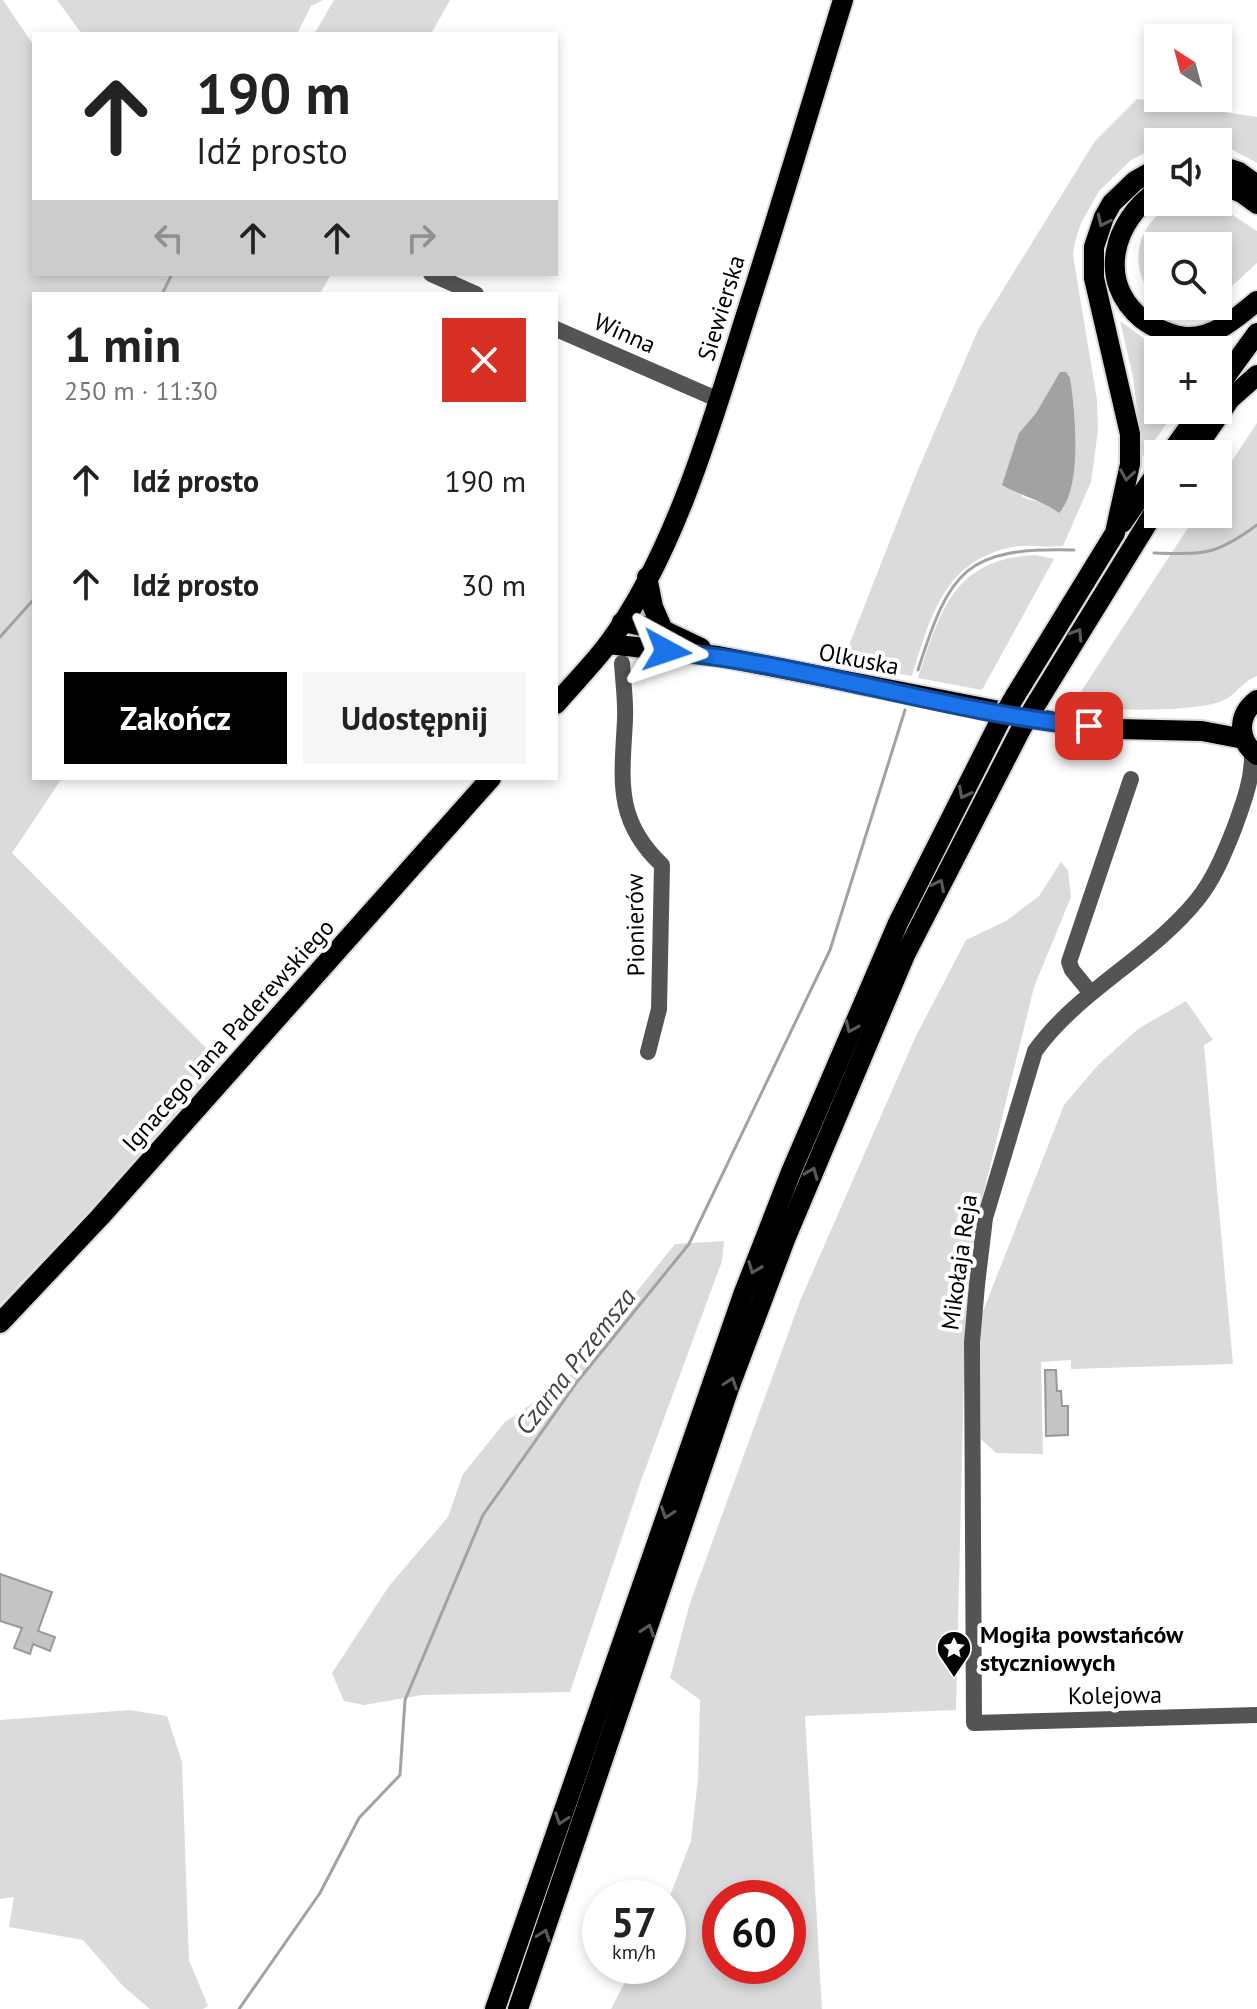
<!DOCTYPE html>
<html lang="pl">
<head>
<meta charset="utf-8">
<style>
	:root { --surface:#fff; --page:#f6f6f6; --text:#222; --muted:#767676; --accent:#000 }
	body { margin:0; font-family:"PT Sans",sans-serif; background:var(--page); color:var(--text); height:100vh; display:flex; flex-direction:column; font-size:30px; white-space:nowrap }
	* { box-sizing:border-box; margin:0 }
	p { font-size:26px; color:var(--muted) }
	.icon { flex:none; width:44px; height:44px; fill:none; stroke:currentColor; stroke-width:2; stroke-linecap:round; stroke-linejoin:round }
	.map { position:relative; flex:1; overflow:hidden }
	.side { position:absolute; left:32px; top:292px; width:526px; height:488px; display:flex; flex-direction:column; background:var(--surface); border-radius:0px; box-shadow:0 4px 12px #0003 }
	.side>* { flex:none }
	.top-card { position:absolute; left:32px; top:32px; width:526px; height:244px; border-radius:0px; box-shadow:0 4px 12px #0003; background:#fff; color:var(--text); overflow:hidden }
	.needle { width:52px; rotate:324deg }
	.controls { position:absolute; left:1144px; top:24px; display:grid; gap:16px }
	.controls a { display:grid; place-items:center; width:88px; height:88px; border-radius:0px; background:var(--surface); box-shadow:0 4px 12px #0003; font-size:40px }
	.speed { position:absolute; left:582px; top:1880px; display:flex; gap:16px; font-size:40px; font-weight:700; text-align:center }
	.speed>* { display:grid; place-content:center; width:104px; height:104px; border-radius:50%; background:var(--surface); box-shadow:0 4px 12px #0003; line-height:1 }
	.speed small { font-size:20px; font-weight:400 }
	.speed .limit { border:12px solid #d22; background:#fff; color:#111 }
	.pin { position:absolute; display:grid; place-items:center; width:68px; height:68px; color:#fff; margin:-34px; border-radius:16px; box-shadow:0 4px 12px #0006 }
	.me { position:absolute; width:88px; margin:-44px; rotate:95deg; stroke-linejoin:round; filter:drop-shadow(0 0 6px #0008) }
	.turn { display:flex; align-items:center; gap:28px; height:168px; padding:0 32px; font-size:36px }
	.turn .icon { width:104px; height:104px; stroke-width:2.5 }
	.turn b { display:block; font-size:56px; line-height:68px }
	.lanes { display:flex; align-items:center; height:76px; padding:0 32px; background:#0003; justify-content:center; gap:40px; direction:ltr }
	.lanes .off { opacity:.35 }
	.round { display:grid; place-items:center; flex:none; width:84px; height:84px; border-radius:0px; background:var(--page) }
	.head { display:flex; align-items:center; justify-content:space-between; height:136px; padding:0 32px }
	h1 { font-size:48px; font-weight:700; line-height:60px }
	.cta { display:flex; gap:16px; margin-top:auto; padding:16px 32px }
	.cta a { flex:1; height:92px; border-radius:0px; background:var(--accent); color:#fff; font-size:32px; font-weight:700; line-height:92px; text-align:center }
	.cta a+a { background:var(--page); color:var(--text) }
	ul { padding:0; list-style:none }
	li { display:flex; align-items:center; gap:24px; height:104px; padding:0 32px }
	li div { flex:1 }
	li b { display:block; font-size:30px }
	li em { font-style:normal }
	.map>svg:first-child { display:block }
	.green { fill:#dbdbdb; fill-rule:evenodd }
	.water { fill:#a2a2a2 }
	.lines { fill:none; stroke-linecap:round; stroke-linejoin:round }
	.stream { stroke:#a2a2a2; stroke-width:3 }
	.building { fill:#c4c4c4; stroke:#989898; stroke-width:2 }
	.major-casing { stroke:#dbdbdb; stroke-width:24 }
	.minor { stroke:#545454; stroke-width:16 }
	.major { stroke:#000; stroke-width:20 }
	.major-bridge-casing { stroke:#dbdbdb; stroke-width:24; stroke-linecap:butt }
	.major-bridge { stroke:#000; stroke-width:20 }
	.oneway { stroke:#595959 }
	.route-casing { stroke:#114b97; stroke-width:20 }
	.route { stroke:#1a73e8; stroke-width:14 }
	.labels { text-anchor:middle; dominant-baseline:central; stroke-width:8; stroke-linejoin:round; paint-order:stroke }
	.street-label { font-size:24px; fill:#000; stroke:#fff }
	.poi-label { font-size:24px; font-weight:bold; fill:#000; stroke:#fff; text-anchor:start }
	.water-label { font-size:26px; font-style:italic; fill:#434343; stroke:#fff }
</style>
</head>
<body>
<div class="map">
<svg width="1257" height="2009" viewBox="0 0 1257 2009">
	<rect width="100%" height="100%" fill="#fff"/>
	<g class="green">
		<path d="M 0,0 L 3,0 L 34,46 L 34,274 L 331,274 L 320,294 L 34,294 L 34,778 L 62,778 L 12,853 L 221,1063 L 91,1209 L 0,1305 Z"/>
		<path d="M 57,0 L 323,0 L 311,6 L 297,34 L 82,34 Z"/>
		<path d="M 334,0 L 450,0 L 431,34 L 309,34 L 316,31 Z"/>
		<path d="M 1137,99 L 1257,117 L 1257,163 L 1218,142 L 1158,142 L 1158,146 L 1131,160 L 1099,191 L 1081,223 L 1075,242 L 1073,255 L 1097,400 L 1098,430 L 1091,482 L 1063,546 C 1046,548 1029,544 1013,547 C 944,560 930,618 912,676 L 842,663 L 915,477 L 978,330 L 1095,141 ZM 1070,378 L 1075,440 L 1059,513 L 1049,505 L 1022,497 L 1019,433 L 1036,413 L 1056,379 Z"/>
		<path d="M 1184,202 L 1216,204 L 1257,231 L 1257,263 L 1218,299 L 1218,246 L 1158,246 L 1158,302 C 1123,269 1137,213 1184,202 Z"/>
		<path d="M 1120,321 L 1145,339 L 1173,350 L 1158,350 L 1158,410 L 1176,410 L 1143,457 L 1133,377 Z"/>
		<path d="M 1257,423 L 1257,676 C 1243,681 1235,696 1222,701 C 1190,713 1107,710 1071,707 L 1197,514 L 1218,514 L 1218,482 Z"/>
		<path d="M 1036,555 L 1054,559 L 982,690 L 918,678 C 941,610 953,559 1036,555 Z"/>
		<path d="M 1061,862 L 1068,870 L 1071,897 L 1034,987 L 975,1228 L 965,1332 L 956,1710 L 805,1716 L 822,2009 L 611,2009 L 633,1966 L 668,1966 L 668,1901 L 691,1841 L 698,1779 L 700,1700 L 670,1678 L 690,1603 L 800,1301 L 915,1038 L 966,940 L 1006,921 L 1039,896 ZM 720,1898 L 788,1898 L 788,1966 L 720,1966 Z"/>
		<path d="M 1186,1001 L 1213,1040 L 1204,1045 L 1233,1364 L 1071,1369 L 1071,1360 L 1041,1362 L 1043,1454 L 996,1453 L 981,1439 L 980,1319 L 1064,1105 L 1098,1065 L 1138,1029 Z"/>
		<path d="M 724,1241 L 722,1261 L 642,1478 L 570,1692 L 422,1695 L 364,1705 L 344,1701 L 332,1673 L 389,1586 L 448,1517 L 463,1474 L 505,1422 L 565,1381 L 675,1244 Z"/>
		<path d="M 130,1710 L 167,1716 L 182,1762 L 189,1960 L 208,2006 L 203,2009 L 150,2009 L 123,1986 L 83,1940 L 9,1927 L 14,1897 L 0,1899 L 0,1720 Z"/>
	</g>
	<path class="water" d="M 1060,372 L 1066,372 L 1070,378 C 1075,410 1083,488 1059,513 C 1042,500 1021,496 1002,485 L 1019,433 L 1036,413 Z"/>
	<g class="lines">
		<g class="stream">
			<path d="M 162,294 L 172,274"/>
			<path d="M 1154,553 C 1205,554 1215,556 1257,525"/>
			<path d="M 0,637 L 34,599"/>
			<path d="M 918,670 C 950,570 965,547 1074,550"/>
			<path d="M 239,2009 L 320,1893 L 359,1818 L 400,1775 L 405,1700 L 483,1515 L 577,1382 L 689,1244 L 830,950 L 905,710"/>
		</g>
	</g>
	<g class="building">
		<path d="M 1045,1370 L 1056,1370 L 1057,1391 L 1061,1391 L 1062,1406 L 1068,1406 L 1068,1435 L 1046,1436 Z"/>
		<path d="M 0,1574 L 52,1592 L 38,1631 L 55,1637 L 50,1651 L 33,1644 L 30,1654 L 14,1648 L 22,1628 L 0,1621 Z"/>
	</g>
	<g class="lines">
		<defs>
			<g id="major">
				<path d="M 1218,165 L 1239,172 L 1257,185"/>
				<path d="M 1218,183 L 1242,193 L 1257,204"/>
				<path d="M 1158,190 C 1113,221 1096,281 1142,319 C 1154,328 1172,336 1187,337 C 1214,338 1238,317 1257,301"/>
				<path d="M 1218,387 L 1257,333"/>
				<path d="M 1170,454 L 1201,410"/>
				<path d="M 1192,454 L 1230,399 L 1257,375"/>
				<path d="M 1122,523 L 1158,471"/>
				<path d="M 647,577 L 653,607 L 663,630"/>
				<path d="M 622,622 L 663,630 L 701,648"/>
				<path d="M 608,644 L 718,656 L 1060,723 L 1118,729 L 1202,731 L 1244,739"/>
				<path d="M 1015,696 L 1115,533 L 1130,464 L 1130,434 L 1094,278 L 1094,247 L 1104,217 L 1112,203 L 1135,181 L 1158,168"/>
				<path d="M 1257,700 C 1237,715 1237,740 1257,755"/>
				<path d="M 1038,701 L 1158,506"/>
				<path d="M 556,704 C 573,684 592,665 608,644 C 677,551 715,412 750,302 C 782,202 812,101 843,0"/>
				<path d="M 0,1323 L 100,1217 L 491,778"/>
				<path d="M 495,2009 L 743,1295 L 791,1172 L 898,923 L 999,723"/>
				<path d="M 518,2009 L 729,1388 L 786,1237 L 905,955 L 1021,729"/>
			</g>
		</defs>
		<use href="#major" class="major-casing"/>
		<g class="minor">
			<path d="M 431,274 L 476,294"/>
			<path d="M 556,329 L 719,400"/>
			<path d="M 622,663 C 623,682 626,701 625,720 C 622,779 614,820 662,865 L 659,1009 L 648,1052"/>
			<path d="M 1252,752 C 1253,779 1243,804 1234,829 C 1224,854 1214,879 1197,900 C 1150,958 1079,990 1035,1051 L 985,1218 L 977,1285 L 972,1342 L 974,1723 L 1257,1715"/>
			<path d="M 1090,992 L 1072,970 L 1069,962 L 1131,779"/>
		</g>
		<use href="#major" class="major"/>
		<defs>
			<g id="major-bridge">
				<path d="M 999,723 L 1015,696"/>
				<path d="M 1021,729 L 1038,701"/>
			</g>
		</defs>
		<use href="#major-bridge" class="major-bridge-casing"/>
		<use href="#major-bridge" class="major-bridge"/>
	</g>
	<defs><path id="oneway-chevron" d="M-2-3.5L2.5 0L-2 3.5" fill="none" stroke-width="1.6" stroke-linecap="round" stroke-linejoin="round" transform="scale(2)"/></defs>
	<g class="oneway">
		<use href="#oneway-chevron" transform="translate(1103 221) rotate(115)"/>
		<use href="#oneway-chevron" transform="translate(1127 475) rotate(99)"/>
		<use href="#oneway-chevron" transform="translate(1077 634) rotate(-58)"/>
		<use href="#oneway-chevron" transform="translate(964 793) rotate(117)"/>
		<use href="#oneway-chevron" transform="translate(939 885) rotate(-63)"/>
		<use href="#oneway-chevron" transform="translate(851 1027) rotate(114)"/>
		<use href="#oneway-chevron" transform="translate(812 1173) rotate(-68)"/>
		<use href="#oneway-chevron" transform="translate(754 1268) rotate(111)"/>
		<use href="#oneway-chevron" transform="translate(731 1383) rotate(-71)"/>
		<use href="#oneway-chevron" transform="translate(667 1513) rotate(109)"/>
		<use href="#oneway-chevron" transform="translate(648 1630) rotate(-71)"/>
		<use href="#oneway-chevron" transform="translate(561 1819) rotate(109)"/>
		<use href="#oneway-chevron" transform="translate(544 1935) rotate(-71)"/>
	</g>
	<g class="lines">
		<defs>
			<path id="route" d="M 667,651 C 809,664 946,713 1089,726"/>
		</defs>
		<use href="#route" class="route-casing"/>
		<use href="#route" class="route"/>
	</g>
	<defs>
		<symbol id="sight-pin" viewBox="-11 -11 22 30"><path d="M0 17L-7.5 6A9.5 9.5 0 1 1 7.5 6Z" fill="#000" stroke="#fff"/><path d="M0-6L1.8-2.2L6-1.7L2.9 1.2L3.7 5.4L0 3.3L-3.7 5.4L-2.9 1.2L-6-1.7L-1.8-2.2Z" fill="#fff"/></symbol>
	</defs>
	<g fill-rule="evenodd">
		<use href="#sight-pin" x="934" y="1628" width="40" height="54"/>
	</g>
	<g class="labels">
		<g class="street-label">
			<text transform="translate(721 308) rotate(-73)">Siewierska</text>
			<text transform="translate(625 333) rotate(24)">Winna</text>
			<text transform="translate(859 659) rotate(11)">Olkuska</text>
			<text transform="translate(635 925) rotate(-91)">Pionierów</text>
			<text transform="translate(228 1035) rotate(-48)">Ignacego Jana Paderewskiego</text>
			<text transform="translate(959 1262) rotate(-82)">Mikołaja Reja</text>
			<text transform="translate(1115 1695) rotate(-1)">Kolejowa</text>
		</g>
		<g class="poi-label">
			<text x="980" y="1634">Mogiła powstańców<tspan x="980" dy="28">styczniowych</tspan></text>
		</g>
		<g class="water-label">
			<text transform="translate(575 1361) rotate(-52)">Czarna Przemsza</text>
		</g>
	</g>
</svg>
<div class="controls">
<a><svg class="needle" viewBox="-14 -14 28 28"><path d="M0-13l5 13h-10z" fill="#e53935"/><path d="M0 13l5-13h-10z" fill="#767676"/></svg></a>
<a><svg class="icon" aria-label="sound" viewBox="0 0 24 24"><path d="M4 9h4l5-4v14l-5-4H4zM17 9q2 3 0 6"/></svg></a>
<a><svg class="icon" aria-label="search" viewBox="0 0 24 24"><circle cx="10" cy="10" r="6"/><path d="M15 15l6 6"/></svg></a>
<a>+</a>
<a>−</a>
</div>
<div class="speed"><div>57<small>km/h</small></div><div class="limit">60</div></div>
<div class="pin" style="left:1089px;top:726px;background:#d93025"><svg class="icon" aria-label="arrive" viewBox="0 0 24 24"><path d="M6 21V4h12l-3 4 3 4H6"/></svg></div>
<svg class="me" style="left:667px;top:651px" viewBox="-20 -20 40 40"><path d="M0-17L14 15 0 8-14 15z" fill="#1a73e8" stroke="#fff" stroke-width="4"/></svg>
<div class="top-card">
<div class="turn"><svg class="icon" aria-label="ahead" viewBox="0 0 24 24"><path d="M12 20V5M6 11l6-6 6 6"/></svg><div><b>190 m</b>Idź prosto</div></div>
<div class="lanes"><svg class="icon off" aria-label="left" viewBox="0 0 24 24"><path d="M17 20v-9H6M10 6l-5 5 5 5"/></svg><svg class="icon" aria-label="ahead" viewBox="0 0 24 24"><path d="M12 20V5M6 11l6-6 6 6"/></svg><svg class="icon" aria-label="ahead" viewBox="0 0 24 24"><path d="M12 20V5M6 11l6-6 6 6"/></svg><svg class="icon off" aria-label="right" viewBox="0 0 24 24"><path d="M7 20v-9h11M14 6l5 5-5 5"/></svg></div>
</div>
<section class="side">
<div class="head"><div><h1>1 min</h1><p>250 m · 11:30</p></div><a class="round" style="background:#d93025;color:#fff"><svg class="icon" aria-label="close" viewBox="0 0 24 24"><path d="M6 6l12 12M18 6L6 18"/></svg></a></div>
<ul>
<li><svg class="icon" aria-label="ahead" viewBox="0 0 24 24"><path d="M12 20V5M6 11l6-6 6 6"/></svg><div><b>Idź prosto</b></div><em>190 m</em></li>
<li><svg class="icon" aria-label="ahead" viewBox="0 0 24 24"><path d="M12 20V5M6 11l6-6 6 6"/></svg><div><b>Idź prosto</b></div><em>30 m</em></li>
</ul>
<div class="cta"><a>Zakończ</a><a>Udostępnij</a></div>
</section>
</div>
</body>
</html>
